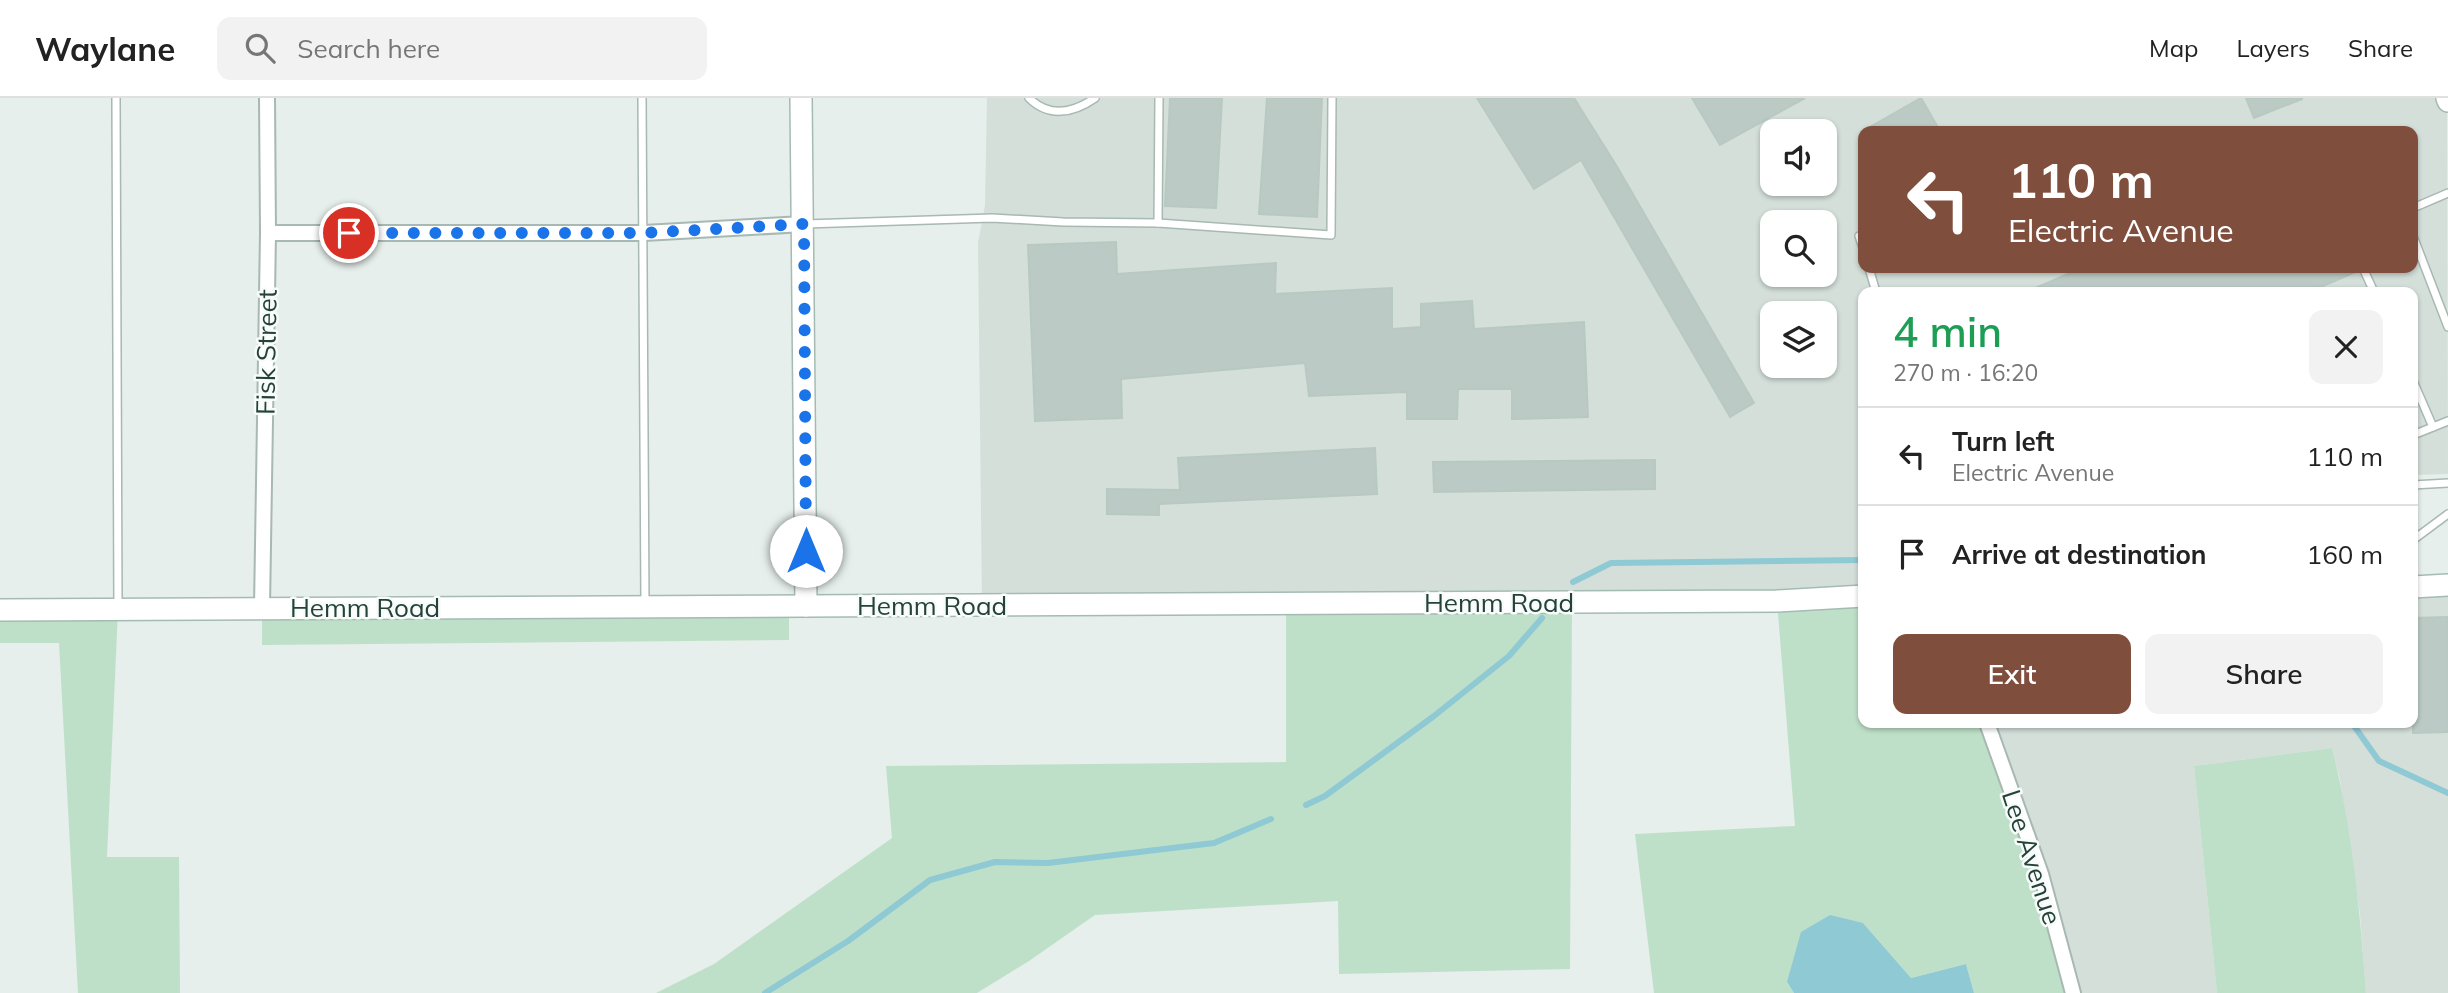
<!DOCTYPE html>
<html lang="en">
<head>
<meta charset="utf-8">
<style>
	:root { --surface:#fff; --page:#f2f2f2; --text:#222; --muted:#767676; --line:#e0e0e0; --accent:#804e3d }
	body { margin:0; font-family:Mulish,sans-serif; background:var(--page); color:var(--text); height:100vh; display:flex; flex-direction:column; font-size:26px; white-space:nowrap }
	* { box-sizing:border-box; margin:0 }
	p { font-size:23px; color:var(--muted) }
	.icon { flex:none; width:38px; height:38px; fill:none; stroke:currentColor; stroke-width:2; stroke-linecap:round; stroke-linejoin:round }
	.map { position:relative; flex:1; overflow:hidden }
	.drawer { position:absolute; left:1858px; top:189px; width:560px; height:441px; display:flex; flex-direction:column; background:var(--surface); border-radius:14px; box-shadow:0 2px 5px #0004 }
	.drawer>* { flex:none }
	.top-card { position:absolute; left:1858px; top:28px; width:560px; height:147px; border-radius:14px; box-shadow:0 2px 5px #0004; background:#804e3d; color:#fff; overflow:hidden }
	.controls { position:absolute; left:1760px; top:21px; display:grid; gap:14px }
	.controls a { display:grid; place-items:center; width:77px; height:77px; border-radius:14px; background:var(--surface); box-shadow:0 2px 5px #0004; font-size:35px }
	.pin { position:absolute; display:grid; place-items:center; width:60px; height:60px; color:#fff; margin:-30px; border:4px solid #fff; border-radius:50%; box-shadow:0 2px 7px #0007 }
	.me { position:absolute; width:77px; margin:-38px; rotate:0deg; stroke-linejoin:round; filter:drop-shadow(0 0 5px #0008) }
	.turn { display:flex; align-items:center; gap:24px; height:147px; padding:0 35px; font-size:32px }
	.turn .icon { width:91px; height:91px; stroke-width:2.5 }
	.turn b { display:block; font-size:49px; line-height:60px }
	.round { display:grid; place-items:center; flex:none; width:74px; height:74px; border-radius:14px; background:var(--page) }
	.headline { display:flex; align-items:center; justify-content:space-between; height:119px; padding:0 35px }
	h1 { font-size:42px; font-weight:600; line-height:52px; color:#1e9e55 }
	.cta { display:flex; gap:14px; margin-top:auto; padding:14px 35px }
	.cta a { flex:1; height:80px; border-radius:14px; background:var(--accent); color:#fff; font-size:28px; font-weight:600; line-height:80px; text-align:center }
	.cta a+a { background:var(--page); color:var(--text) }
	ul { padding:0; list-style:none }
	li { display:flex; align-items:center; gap:21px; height:98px; padding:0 35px; border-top:2px solid var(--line) }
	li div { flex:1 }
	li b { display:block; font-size:26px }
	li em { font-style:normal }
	header { display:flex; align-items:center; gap:42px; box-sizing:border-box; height:98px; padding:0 35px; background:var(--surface); border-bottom:2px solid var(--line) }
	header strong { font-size:33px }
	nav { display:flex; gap:38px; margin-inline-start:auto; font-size:24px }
	.search { width:490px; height:63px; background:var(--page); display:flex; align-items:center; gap:18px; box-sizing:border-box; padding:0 24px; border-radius:14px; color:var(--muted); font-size:26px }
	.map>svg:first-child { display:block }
	.built { fill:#d4dfda; fill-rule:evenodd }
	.green { fill:#bfe0c8 }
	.water { fill:#8ec9d4 }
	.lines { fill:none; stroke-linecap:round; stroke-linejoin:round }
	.stream { stroke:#8ec9d4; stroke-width:6 }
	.building { fill:#bbcac4; stroke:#b8c9c2; stroke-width:2 }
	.lane-casing { stroke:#a8b8b2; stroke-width:10 }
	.street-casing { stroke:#a8b8b2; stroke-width:18 }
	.secondary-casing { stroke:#a4bbb3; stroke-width:24 }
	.lane { stroke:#fff; stroke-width:7 }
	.street { stroke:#fff; stroke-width:14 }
	.secondary { stroke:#fff; stroke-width:21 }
	.route { stroke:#1a73e8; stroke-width:12; stroke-dasharray:0 21.6 }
	.labels { text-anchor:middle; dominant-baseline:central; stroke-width:5; stroke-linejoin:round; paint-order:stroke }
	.street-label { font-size:26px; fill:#24423a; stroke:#f7fbf9 }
</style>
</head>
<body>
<header>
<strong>Waylane</strong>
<div class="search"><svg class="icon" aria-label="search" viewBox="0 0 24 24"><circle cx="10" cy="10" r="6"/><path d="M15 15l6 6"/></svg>Search here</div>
<nav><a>Map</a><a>Layers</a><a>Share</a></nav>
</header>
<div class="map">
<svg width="2448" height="895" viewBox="0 0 2448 895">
	<rect width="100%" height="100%" fill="#e6efeb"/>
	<g class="built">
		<path d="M 987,0 L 2447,0 L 2448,376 L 2413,377 L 2413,194 L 1864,194 L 1864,499 L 982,507 L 978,145 L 985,107 ZM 1773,33 L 1825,33 L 1825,86 L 1773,86 ZM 1864,33 L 2413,33 L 2413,170 L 1864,170 ZM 1773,124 L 1825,124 L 1825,177 L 1773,177 ZM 1773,215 L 1825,215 L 1825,268 L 1773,268 Z"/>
		<path d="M 2448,487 L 2448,895 L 2366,895 L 2360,816 L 2340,682 L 2332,650 L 2194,668 L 2217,895 L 2073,895 L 1987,625 L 2413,625 L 2413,489 Z"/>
	</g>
	<g class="green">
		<path d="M 1864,500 L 1864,625 L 1987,625 L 2073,895 L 1974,895 L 1966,866 L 1911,880 L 1863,825 L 1787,884 L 1794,895 L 1654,895 L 1635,736 L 1795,728 L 1777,503 Z"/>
		<path d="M 1572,504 L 1570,871 L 1339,876 L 1338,803 L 1095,817 L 1029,863 L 977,895 L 656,895 L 714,866 L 892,740 L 886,668 L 1286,664 L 1286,505 Z"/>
		<path d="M 789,508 L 789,542 L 262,547 L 262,509 Z"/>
		<path d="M 0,512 L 118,512 L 107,759 L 179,759 L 180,895 L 78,895 L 59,545 L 0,545 Z"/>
		<path d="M 2332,650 C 2352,729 2360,813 2366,895 L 2217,895 L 2194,668 Z"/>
	</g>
	<path class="water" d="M 1830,817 L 1863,825 L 1911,880 L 1966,866 L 1974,895 L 1794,895 L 1787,884 L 1801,834 Z"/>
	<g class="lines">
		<g class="stream">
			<path d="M 1573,484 L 1611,465 L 1864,462"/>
			<path d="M 2352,625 L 2379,663 L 2448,695"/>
			<path d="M 1306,707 L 1325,698 L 1434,618 L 1509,558 L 1542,520"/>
			<path d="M 765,895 L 848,843 L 930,782 L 995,764 L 1048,765 L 1214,745 L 1271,721"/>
		</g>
	</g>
	<g class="building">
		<path d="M 1170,0 L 1222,0 L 1216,110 L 1165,108 Z"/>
		<path d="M 1267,0 L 1322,0 L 1317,119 L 1259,116 Z"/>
		<path d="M 1477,0 L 1574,0 L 1616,67 L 1754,305 L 1730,319 L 1581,62 L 1534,91 Z"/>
		<path d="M 1692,0 L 1805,0 L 1720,47 Z"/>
		<path d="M 1921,0 L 1940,33 L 1863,33 Z"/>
		<path d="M 2246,0 L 2302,0 L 2302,1 L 2254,20 Z"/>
		<path d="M 1116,144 L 1117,176 L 1276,165 L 1275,196 L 1392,190 L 1392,231 L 1421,229 L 1421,206 L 1472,203 L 1474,231 L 1584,224 L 1588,319 L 1512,321 L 1512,291 L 1458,291 L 1457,321 L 1407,321 L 1407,294 L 1309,298 L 1305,265 L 1121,281 L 1122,320 L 1035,323 L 1028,147 Z"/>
		<path d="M 2082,170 L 2357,170 L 2358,173 L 2309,194 L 2026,194 Z"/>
		<path d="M 1375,350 L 1377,396 L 1159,406 L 1159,417 L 1107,416 L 1107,391 L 1180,392 L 1178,360 Z"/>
		<path d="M 1655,362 L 1655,391 L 1434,394 L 1433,364 Z"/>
		<path d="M 2448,519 L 2448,634 L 2413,635 L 2413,520 Z"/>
	</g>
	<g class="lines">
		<defs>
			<g id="lane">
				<path d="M 116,0 L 118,508"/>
				<path d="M 642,0 L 645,507"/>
				<path d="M 1029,0 C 1049,20 1073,15 1095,0"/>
				<path d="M 2413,110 L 2448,95"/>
				<path d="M 1158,125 L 1331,137 L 1332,0"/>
				<path d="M 805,126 L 992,120 L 1063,124 L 1158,125 L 1159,0"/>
				<path d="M 1859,138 L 1864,153"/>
				<path d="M 2413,138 L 2448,229"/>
				<path d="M 1869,170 L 1876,194"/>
				<path d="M 2363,170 L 2374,194"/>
				<path d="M 2413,283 L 2433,329"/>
				<path d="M 2413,337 L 2448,323"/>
				<path d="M 2413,387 L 2448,385"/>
				<path d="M 2413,442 L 2448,416"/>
			</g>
			<g id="street">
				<path d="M 268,135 L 644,135 L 804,126"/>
				<path d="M 262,509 L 268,135 L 267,0"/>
				<path d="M 1987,625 L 2041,776 L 2073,895"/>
			</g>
			<g id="secondary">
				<path d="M 801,0 L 806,508"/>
				<path d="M 2447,0 L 2448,3"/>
				<path d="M 2413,489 L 2448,487"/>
				<path d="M 0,512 L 1777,503 L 1864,498"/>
			</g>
		</defs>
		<use href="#lane" class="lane-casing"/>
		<use href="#street" class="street-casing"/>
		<use href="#secondary" class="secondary-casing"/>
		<use href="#lane" class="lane"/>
		<use href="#street" class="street"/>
		<use href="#secondary" class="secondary"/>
	</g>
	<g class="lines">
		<path class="route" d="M 349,135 L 644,135 L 804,126 L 806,453"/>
	</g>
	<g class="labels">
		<g class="street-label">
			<text transform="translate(266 254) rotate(-89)">Fisk Street</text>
			<text x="1499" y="504">Hemm Road</text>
			<text x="932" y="507">Hemm Road</text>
			<text x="365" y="509">Hemm Road</text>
			<text transform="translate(2032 759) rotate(72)">Lee Avenue</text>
		</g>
	</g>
</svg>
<div class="controls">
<a><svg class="icon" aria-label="sound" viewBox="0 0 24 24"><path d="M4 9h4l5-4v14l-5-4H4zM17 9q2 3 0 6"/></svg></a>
<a><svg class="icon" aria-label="search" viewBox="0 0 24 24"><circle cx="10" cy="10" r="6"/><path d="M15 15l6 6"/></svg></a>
<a><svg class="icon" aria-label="layers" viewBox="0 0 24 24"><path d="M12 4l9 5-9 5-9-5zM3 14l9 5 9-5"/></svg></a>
</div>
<div class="pin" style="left:349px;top:135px;background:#d93025"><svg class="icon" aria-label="arrive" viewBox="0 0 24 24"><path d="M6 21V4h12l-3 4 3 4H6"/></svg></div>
<svg class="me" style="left:806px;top:453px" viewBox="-20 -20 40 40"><circle r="19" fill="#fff"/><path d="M0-13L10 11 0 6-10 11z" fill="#1a73e8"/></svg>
<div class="top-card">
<div class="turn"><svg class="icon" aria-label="left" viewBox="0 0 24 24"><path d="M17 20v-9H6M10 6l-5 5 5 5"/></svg><div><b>110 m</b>Electric Avenue</div></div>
</div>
<section class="drawer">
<div class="headline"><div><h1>4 min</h1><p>270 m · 16:20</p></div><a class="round"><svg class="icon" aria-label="close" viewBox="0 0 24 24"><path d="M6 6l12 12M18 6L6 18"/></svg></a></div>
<ul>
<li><svg class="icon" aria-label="left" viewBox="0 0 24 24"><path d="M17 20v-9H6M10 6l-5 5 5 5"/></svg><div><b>Turn left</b><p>Electric Avenue</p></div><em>110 m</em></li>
<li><svg class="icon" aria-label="arrive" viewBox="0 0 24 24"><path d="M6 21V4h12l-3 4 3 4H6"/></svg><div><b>Arrive at destination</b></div><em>160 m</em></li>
</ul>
<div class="cta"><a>Exit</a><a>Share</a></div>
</section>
</div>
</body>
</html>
